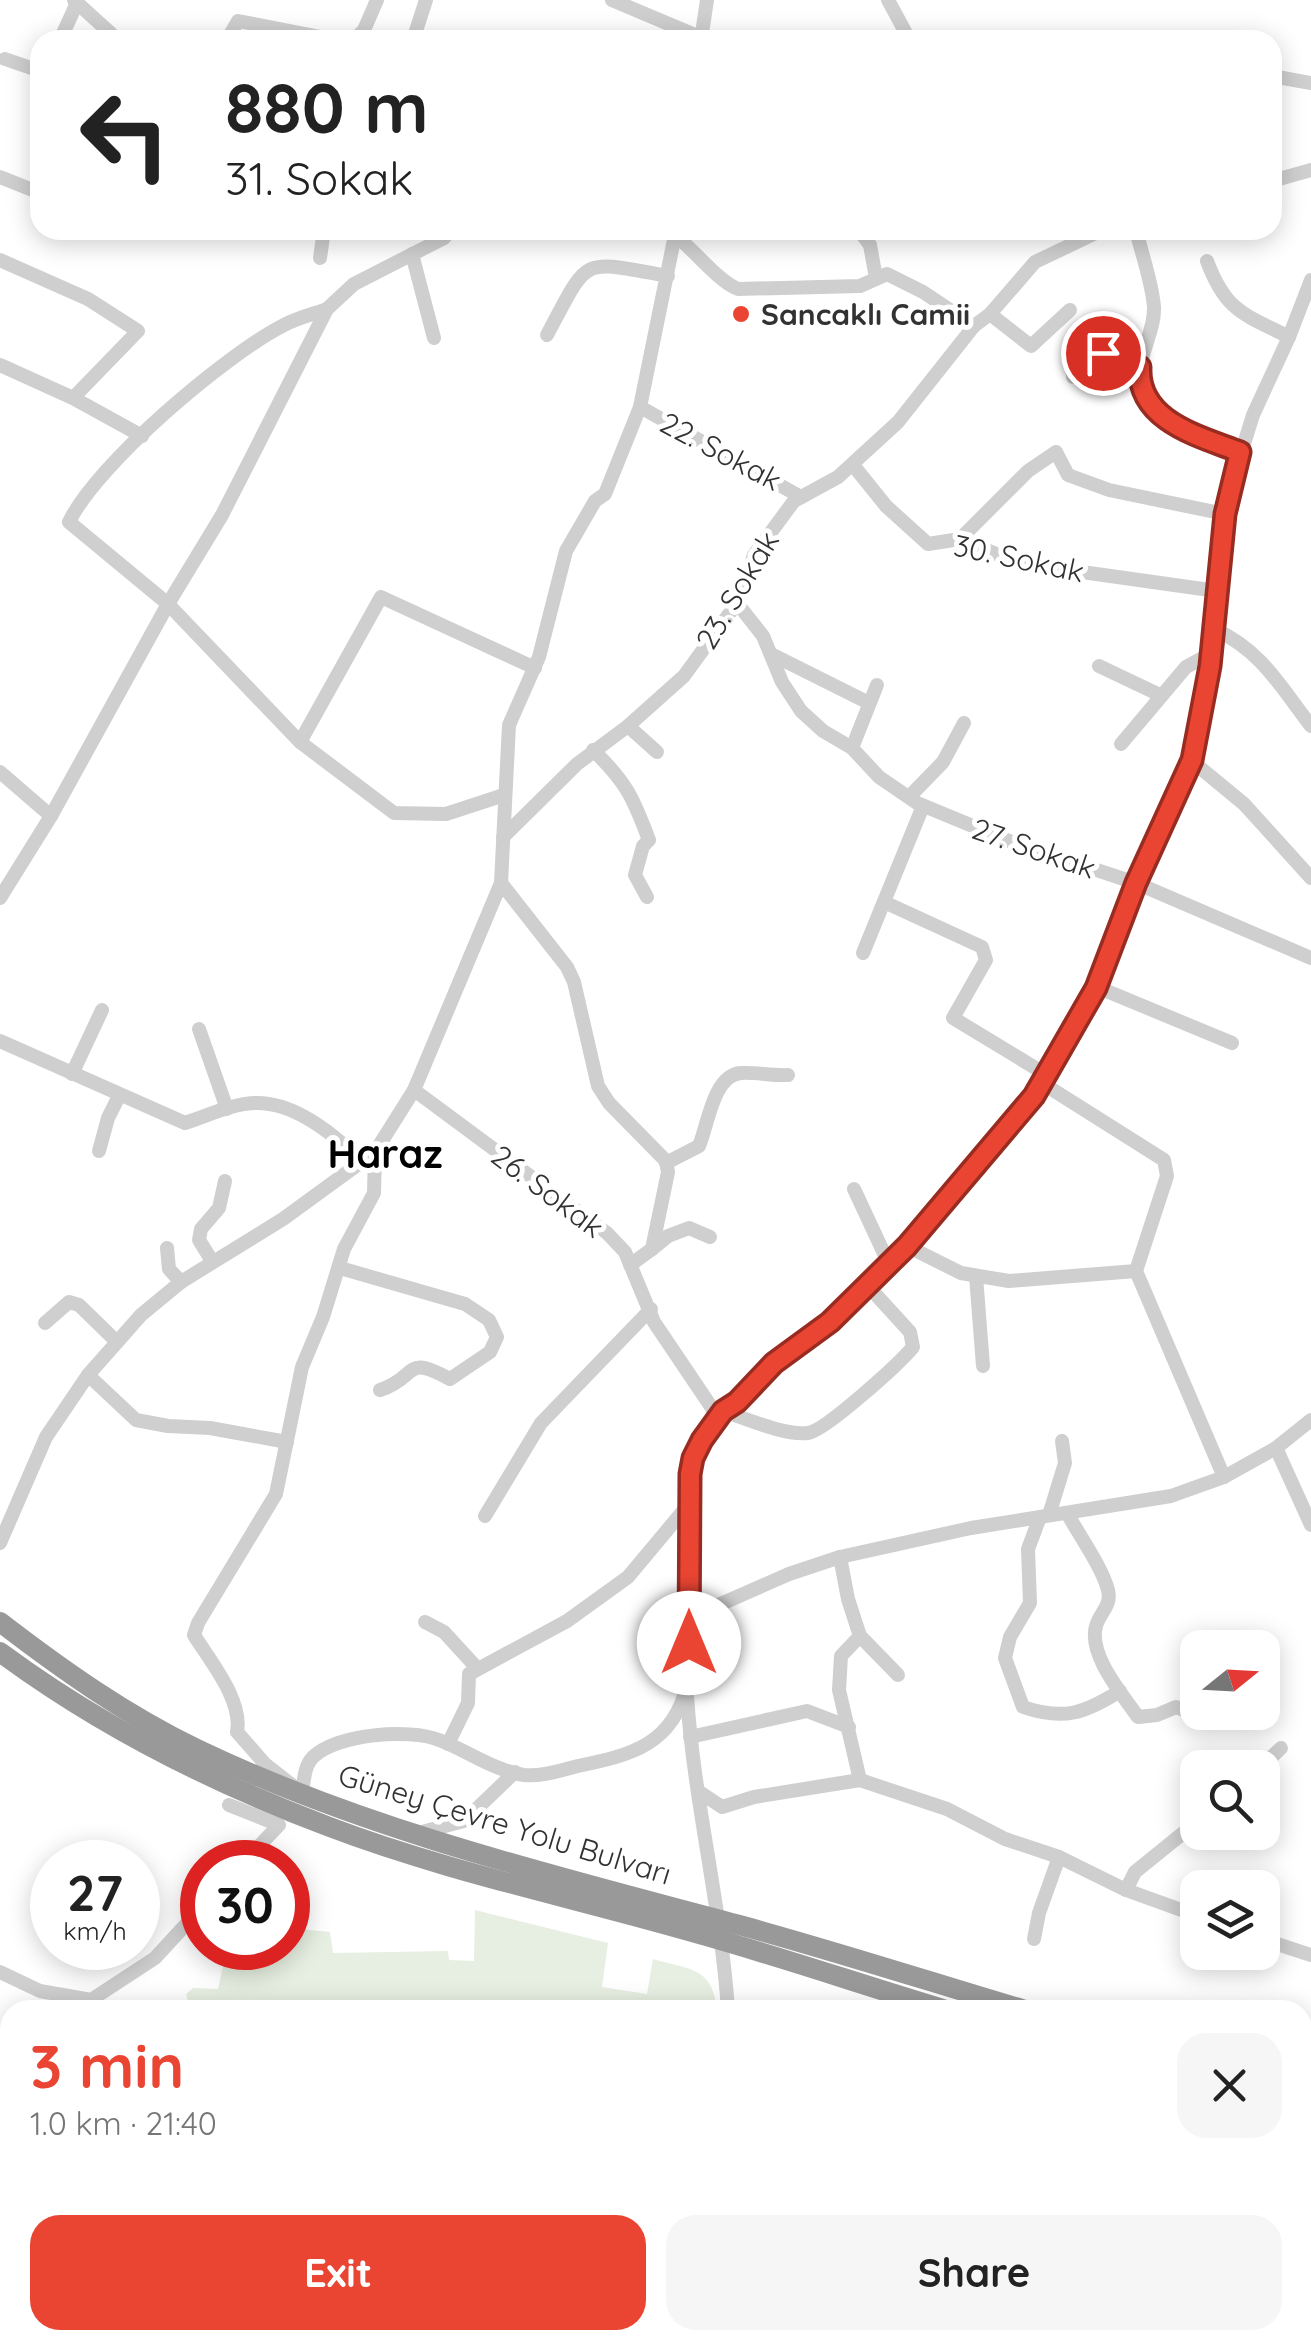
<!DOCTYPE html>
<html lang="en">
<head>
<meta charset="utf-8">
<style>
	:root { --surface:#fff; --page:#f6f6f6; --text:#222; --muted:#767676; --accent:#ea4433 }
	body { margin:0; font-family:Quicksand,sans-serif; background:var(--page); color:var(--text); height:100vh; display:flex; flex-direction:column; font-size:38px; white-space:nowrap }
	* { box-sizing:border-box; margin:0 }
	p { font-size:32px; color:var(--muted) }
	.icon { flex:none; width:55px; height:55px; fill:none; stroke:currentColor; stroke-width:2; stroke-linecap:round; stroke-linejoin:round }
	.map { position:relative; flex:1; overflow:hidden }
	.side { position:absolute; left:0px; top:2000px; width:1312px; height:350px; display:flex; flex-direction:column; background:var(--surface); border-radius:30px 30px 0 0; box-shadow:0 5px 25px #0003 }
	.side>* { flex:none }
	.hud { position:absolute; left:30px; top:30px; width:1252px; height:210px; border-radius:30px; box-shadow:0 5px 25px #0003; background:#fff; color:var(--text); overflow:hidden }
	.needle { width:65px; rotate:72deg }
	.tools { position:absolute; left:1180px; top:1630px; display:grid; gap:20px }
	.tools a { display:grid; place-items:center; width:100px; height:100px; border-radius:20px; background:var(--surface); box-shadow:0 5px 25px #0003; font-size:50px }
	.speed { position:absolute; left:30px; top:1840px; display:flex; gap:20px; font-size:50px; font-weight:700; text-align:center }
	.speed>* { display:grid; place-content:center; width:130px; height:130px; border-radius:50%; background:var(--surface); box-shadow:0 5px 25px #0003; line-height:1 }
	.speed small { font-size:25px; font-weight:400 }
	.speed .limit { border:15px solid #d22; background:#fff; color:#111 }
	.pin { position:absolute; display:grid; place-items:center; width:85px; height:85px; color:#fff; margin:-42px; border:5px solid #fff; border-radius:50%; box-shadow:0 2px 10px #0007 }
	.me { position:absolute; width:110px; margin:-55px; rotate:0deg; stroke-linejoin:round; filter:drop-shadow(0 0 8px #0008) }
	.turn { display:flex; align-items:center; gap:35px; height:210px; padding:0 30px; font-size:45px }
	.turn .icon { width:130px; height:130px; stroke-width:2.5 }
	.turn b { display:block; font-size:70px; line-height:85px }
	.round { display:grid; place-items:center; flex:none; width:105px; height:105px; border-radius:30px; background:var(--page) }
	.headline { display:flex; align-items:center; justify-content:space-between; height:170px; padding:0 30px }
	h1 { font-size:60px; font-weight:700; line-height:75px; color:var(--accent) }
	.primary-button { display:flex; gap:20px; margin-top:auto; padding:20px 30px }
	.primary-button a { flex:1; height:115px; border-radius:30px; background:var(--accent); color:#fff; font-size:40px; font-weight:700; line-height:115px; text-align:center }
	.primary-button a+a { background:var(--page); color:var(--text) }
	.map>svg:first-child { display:block }
	.green { fill:#e6efe1 }
	.lines { fill:none; stroke-linecap:round; stroke-linejoin:round }
	.minor { stroke:#cfcfcf; stroke-width:14 }
	.highway { stroke:#999; stroke-width:20 }
	.route-casing { stroke:#982c21; stroke-width:25 }
	.route { stroke:#ea4433; stroke-width:18 }
	.poi-dot { fill:#ea4433; stroke:#fff; stroke-width:4 }
	.labels { text-anchor:middle; dominant-baseline:central; stroke-width:10; stroke-linejoin:round; paint-order:stroke }
	.poi-label { font-size:30px; font-weight:bold; fill:#323232; stroke:#fff; text-anchor:start }
	.street-label { font-size:30px; fill:#323232; stroke:#fff }
	.district-label { font-size:40px; font-weight:bold; fill:#000; stroke:#fff }
</style>
</head>
<body>
<div class="map">
<svg width="1311" height="2350" viewBox="0 0 1311 2350">
	<rect width="100%" height="100%" fill="#fff"/>
	<g class="green">
		<path d="M 475,1910 L 608,1943 L 602,1987 L 647,1994 L 653,1959 C 690,1970 711,1966 717,2008 L 190,2010 L 186,1994 L 193,1988 L 218,1989 L 225,1957 L 256,1966 L 263,1948 L 288,1948 L 291,1928 L 330,1932 L 333,1953 L 448,1951 L 449,1960 L 474,1961 Z"/>
		<path d="M 7,2120 L 10,2120 L 10,2340 L 792,2340 L 809,2350 L 0,2350 L 0,2127 Z"/>
		<path d="M 1118,2340 L 1229,2340 L 1223,2350 L 1119,2350 Z"/>
	</g>
	<g class="lines">
		<g class="minor">
			<path d="M 74,0 L 118,40"/>
			<path d="M 612,0 L 702,38"/>
			<path d="M 888,0 L 908,37 L 906,40"/>
			<path d="M 60,40 L 77,3"/>
			<path d="M 227,40 L 238,21 L 336,40"/>
			<path d="M 354,40 L 364,30 L 377,0"/>
			<path d="M 413,40 L 426,0"/>
			<path d="M 701,40 L 707,0"/>
			<path d="M 5,59 L 40,71"/>
			<path d="M 1272,76 L 1311,83"/>
			<path d="M 0,177 L 40,193"/>
			<path d="M 1272,181 L 1311,170"/>
			<path d="M 859,230 L 870,245 L 876,278"/>
			<path d="M 1136,230 C 1142,255 1152,282 1154,307 C 1155,327 1143,348 1140,368 C 1132,420 1204,437 1240,452"/>
			<path d="M 675,235 C 694,250 719,282 738,289 L 860,286 L 887,274 L 923,292 L 974,326"/>
			<path d="M 412,254 L 434,338"/>
			<path d="M 320,258 L 324,230"/>
			<path d="M 0,260 L 88,299 L 138,331 L 73,398"/>
			<path d="M 1207,261 C 1226,312 1244,314 1289,337"/>
			<path d="M 327,309 C 313,314 297,318 284,325 C 225,355 97,464 69,522 L 168,604 L 300,742 L 394,813 L 446,814 L 504,795"/>
			<path d="M 990,314 L 1031,346 L 1070,310"/>
			<path d="M 547,335 C 590,255 579,260 668,276"/>
			<path d="M 0,365 L 73,398 L 142,436"/>
			<path d="M 1073,377 L 1094,354 L 1103,353 L 1140,367"/>
			<path d="M 640,407 L 801,497"/>
			<path d="M 853,465 L 886,506 L 928,544 L 960,539 L 1018,563 L 1217,591"/>
			<path d="M 960,539 L 1028,471 L 1056,452 L 1068,475 L 1109,490 L 1225,514"/>
			<path d="M 737,603 L 763,636 L 782,682 L 801,711 L 823,731 L 852,748 L 879,777 L 917,803 L 1009,841 L 1136,883 L 1311,958"/>
			<path d="M 1214,629 C 1261,650 1280,686 1311,726"/>
			<path d="M 773,655 L 869,703"/>
			<path d="M 1099,666 L 1160,695"/>
			<path d="M 628,726 L 657,752"/>
			<path d="M 300,742 L 381,597 L 535,668"/>
			<path d="M 1121,744 L 1186,667 L 1212,653"/>
			<path d="M 852,748 L 877,685"/>
			<path d="M 593,750 C 626,782 633,797 649,840 L 643,846 L 635,875 L 647,897"/>
			<path d="M 1192,761 L 1244,804 L 1311,878"/>
			<path d="M 0,772 L 51,816"/>
			<path d="M 909,797 L 943,762 L 964,723"/>
			<path d="M 503,837 L 577,764 L 628,726 L 684,676 L 737,603 L 754,555 L 794,501 L 838,477 L 898,422 L 974,326 L 990,314 L 1035,262 L 1102,230"/>
			<path d="M 501,883 L 567,967 L 574,982 L 598,1086 L 609,1103 L 666,1161 L 668,1172 L 652,1249 L 630,1265"/>
			<path d="M 0,898 L 51,816 L 168,604 L 222,515 L 327,309 L 354,284 L 444,238 L 451,230"/>
			<path d="M 884,902 L 982,947 L 986,960 L 953,1018 L 1047,1075"/>
			<path d="M 863,953 L 923,806"/>
			<path d="M 1097,987 L 1232,1043"/>
			<path d="M 199,1029 L 227,1109"/>
			<path d="M 0,1041 L 185,1123 C 207,1116 231,1104 254,1103 C 295,1101 335,1135 362,1162"/>
			<path d="M 72,1074 L 102,1010"/>
			<path d="M 1042,1083 L 1164,1160 L 1167,1176 L 1136,1271 L 1224,1477"/>
			<path d="M 414,1090 L 607,1233 L 625,1252 L 654,1322 L 718,1417"/>
			<path d="M 99,1151 L 108,1118 L 119,1096"/>
			<path d="M 375,1152 L 374,1193 L 344,1249 L 323,1317 L 302,1367 L 276,1494 L 198,1623 L 194,1635 C 210,1661 243,1700 237,1732 L 265,1764 L 302,1793 C 304,1781 304,1766 313,1757 C 337,1734 409,1728 439,1740 C 466,1750 495,1771 524,1775 C 542,1777 561,1770 578,1766 C 631,1755 673,1745 687,1685 L 690,1474 L 696,1450 L 723,1411 L 737,1402 L 774,1363 L 830,1322 L 868,1286 L 907,1246 L 982,1160 L 1034,1096 L 1097,987 L 1136,883 L 1192,761 L 1210,666 L 1225,514 L 1234,476 L 1253,415 L 1289,337 L 1311,280"/>
			<path d="M 666,1163 L 699,1146 C 708,1125 713,1075 741,1073 C 756,1072 772,1076 788,1075"/>
			<path d="M 854,1189 L 889,1264"/>
			<path d="M 907,1246 L 961,1273 L 1009,1281 L 1136,1271"/>
			<path d="M 167,1248 L 169,1269 L 181,1282"/>
			<path d="M 652,1249 L 668,1236 L 689,1228 L 710,1237"/>
			<path d="M 212,1261 L 199,1240 L 201,1229 L 219,1208 L 225,1181"/>
			<path d="M 340,1268 L 465,1304 L 489,1320 L 497,1337 L 490,1352 L 450,1379 C 402,1353 420,1377 380,1390"/>
			<path d="M 976,1276 L 983,1366"/>
			<path d="M 45,1323 L 69,1302 L 79,1305 L 117,1342"/>
			<path d="M 88,1375 L 136,1420 L 168,1426 L 210,1428 L 287,1442"/>
			<path d="M 723,1411 C 745,1418 785,1436 808,1433 C 825,1431 900,1363 913,1347 L 910,1332 L 868,1286"/>
			<path d="M 1276,1448 L 1311,1525"/>
			<path d="M 1067,1513 C 1079,1535 1102,1567 1108,1590 C 1112,1606 1100,1612 1096,1626 C 1088,1655 1122,1694 1138,1717 L 1157,1715 L 1176,1707 L 1189,1712 L 1198,1708"/>
			<path d="M 1049,1515 L 1065,1463 L 1062,1441"/>
			<path d="M 485,1516 L 541,1423 L 651,1309"/>
			<path d="M 1040,1517 L 1028,1549 L 1030,1603 L 1010,1637 L 1005,1658 L 1023,1707 C 1064,1721 1085,1713 1120,1691"/>
			<path d="M 0,1543 L 46,1437 L 88,1375 L 141,1315 L 181,1282 L 283,1219 L 375,1152 L 414,1090 L 501,883 L 509,725 L 539,657 L 566,551 L 595,501 L 605,494 L 640,407 L 676,230"/>
			<path d="M 840,1557 L 848,1599 L 860,1636 L 898,1675"/>
			<path d="M 689,1618 L 789,1574 L 840,1557 L 971,1528 L 1171,1496 L 1224,1477 L 1276,1448 L 1311,1420"/>
			<path d="M 425,1622 L 444,1632 L 477,1668"/>
			<path d="M 860,1636 L 841,1656 L 839,1690 L 860,1780"/>
			<path d="M 687,1696 C 694,1802 721,1905 728,2010"/>
			<path d="M 690,1737 L 807,1711 L 849,1727"/>
			<path d="M 448,1744 L 468,1703 L 469,1674 L 567,1621 L 628,1577 L 689,1504"/>
			<path d="M 1260,1768 L 1281,1748"/>
			<path d="M 698,1791 L 722,1807 L 754,1797 L 860,1780 L 947,1809 L 1005,1839 L 1059,1857 L 1126,1890 L 1198,1916"/>
			<path d="M 229,1805 L 279,1825 L 244,1862"/>
			<path d="M 418,1833 L 464,1821 L 515,1772"/>
			<path d="M 1126,1890 L 1135,1872 L 1198,1821"/>
			<path d="M 1034,1939 L 1039,1913 L 1059,1857"/>
			<path d="M 1262,1939 L 1311,1955"/>
			<path d="M 0,1972 L 40,1991 L 91,2000 L 155,1958 L 202,1907"/>
			<path d="M 0,2104 L 10,2102"/>
			<path d="M 1302,2262 L 1311,2261"/>
			<path d="M 481,2340 L 488,2350"/>
			<path d="M 1259,2340 L 1261,2350"/>
		</g>
		<g class="highway">
			<path d="M 0,1622 C 61,1669 126,1715 197,1749 C 368,1831 560,1877 743,1926 C 838,1952 931,1982 1025,2010"/>
			<path d="M 0,1652 C 100,1726 211,1782 327,1826 C 450,1873 580,1899 706,1936 C 787,1959 866,1986 946,2010"/>
			<path d="M 1302,2091 L 1311,2093"/>
			<path d="M 1302,2115 L 1311,2118"/>
		</g>
	</g>
	<g class="lines">
		<defs>
			<path id="route" d="M 689,1643 L 690,1474 L 693,1458 L 702,1440 L 723,1411 L 737,1402 L 774,1363 L 830,1322 L 907,1246 L 1034,1096 L 1096,988 L 1136,883 L 1192,760 L 1210,666 L 1225,514 L 1240,452 C 1199,436 1137,421 1140,367 L 1103,353"/>
		</defs>
		<use href="#route" class="route-casing"/>
		<use href="#route" class="route"/>
	</g>
	<circle class="poi-dot" cx="741" cy="314" r="10"/>
	<g class="labels">
		<g class="poi-label">
			<text x="761" y="314">Sancaklı Camii</text>
		</g>
		<g class="street-label">
			<text transform="translate(721 451) rotate(28)">22. Sokak</text>
			<text transform="translate(1019 558) rotate(12)">30. Sokak</text>
			<text transform="translate(737 590) rotate(-59)">23. Sokak</text>
			<text transform="translate(1034 848) rotate(19)">27. Sokak</text>
			<text transform="translate(548 1191) rotate(37)">26. Sokak</text>
			<text transform="translate(505 1824) rotate(17)">Güney Çevre Yolu Bulvarı</text>
		</g>
		<g class="district-label">
			<text x="385" y="1153">Haraz</text>
		</g>
	</g>
</svg>
<div class="tools">
<a><svg class="needle" viewBox="-14 -14 28 28"><path d="M0-13l5 13h-10z" fill="#e53935"/><path d="M0 13l5-13h-10z" fill="#767676"/></svg></a>
<a><svg class="icon" aria-label="search" viewBox="0 0 24 24"><circle cx="10" cy="10" r="6"/><path d="M15 15l6 6"/></svg></a>
<a><svg class="icon" aria-label="layers" viewBox="0 0 24 24"><path d="M12 4l9 5-9 5-9-5zM3 14l9 5 9-5"/></svg></a>
</div>
<div class="speed"><div>27<small>km/h</small></div><div class="limit">30</div></div>
<div class="pin" style="left:1103px;top:353px;background:#d93025"><svg class="icon" aria-label="arrive" viewBox="0 0 24 24"><path d="M6 21V4h12l-3 4 3 4H6"/></svg></div>
<svg class="me" style="left:689px;top:1643px" viewBox="-20 -20 40 40"><circle r="19" fill="#fff"/><path d="M0-13L10 11 0 6-10 11z" fill="#ea4433"/></svg>
<div class="hud">
<div class="turn"><svg class="icon" aria-label="left" viewBox="0 0 24 24"><path d="M17 20v-9H6M10 6l-5 5 5 5"/></svg><div><b>880 m</b>31. Sokak</div></div>
</div>
<section class="side">
<div class="headline"><div><h1>3 min</h1><p>1.0 km · 21:40</p></div><a class="round"><svg class="icon" aria-label="close" viewBox="0 0 24 24"><path d="M6 6l12 12M18 6L6 18"/></svg></a></div>
<div class="primary-button"><a>Exit</a><a>Share</a></div>
</section>
</div>
</body>
</html>
